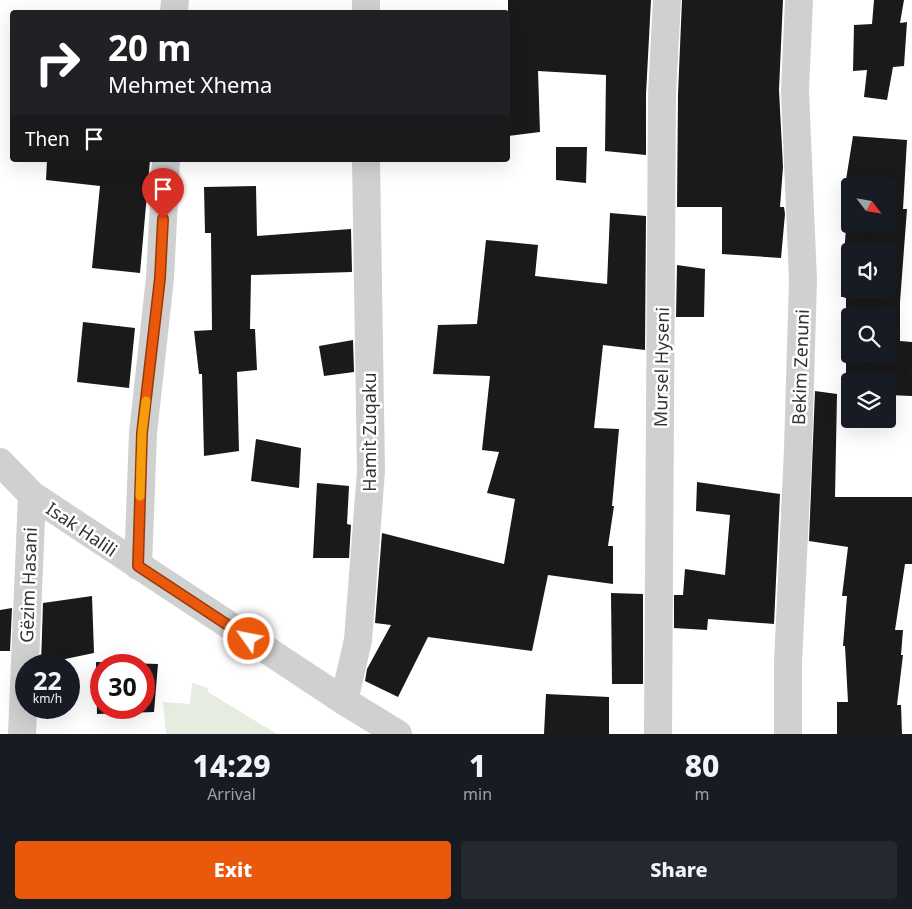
<!DOCTYPE html>
<html lang="en">
<head>
<meta charset="utf-8">
<style>
	:root { --surface:#171b24; --page:#242831; --text:#f1f3f6; --muted:#9ea1a6; --accent:#ea580c }
	body { margin:0; font-family:"Noto Sans",sans-serif; background:var(--page); color:var(--text); height:100vh; display:flex; flex-direction:column; font-size:19px; white-space:nowrap }
	* { box-sizing:border-box; margin:0 }
	p { font-size:16px; color:var(--muted) }
	.icon { flex:none; width:28px; height:28px; fill:none; stroke:currentColor; stroke-width:2; stroke-linecap:round; stroke-linejoin:round }
	.map { position:relative; height:734px; overflow:hidden }
	.details { display:flex; flex-direction:column; background:var(--surface); flex:1 }
	.details>* { flex:none }
	.hud { position:absolute; left:10px; top:10px; width:500px; height:152px; border-radius:5px; box-shadow:0 5px 20px #0002; background:#202124; color:#fff; overflow:hidden }
	.needle { width:32px; rotate:121deg }
	.tools { position:absolute; left:841px; top:178px; display:grid; gap:10px }
	.tools a { display:grid; place-items:center; width:55px; height:55px; border-radius:5px; background:var(--surface); box-shadow:0 5px 20px #0002; font-size:25px }
	.speed { position:absolute; left:15px; top:654px; display:flex; gap:10px; font-size:25px; font-weight:700; text-align:center }
	.speed>* { display:grid; place-content:center; width:65px; height:65px; border-radius:50%; background:var(--surface); box-shadow:0 5px 20px #0002; line-height:1 }
	.speed small { font-size:12px; font-weight:400 }
	.speed .limit { border:8px solid #d22; background:#fff; color:#111 }
	.pin { position:absolute; display:grid; place-items:center; width:42px; height:42px; color:#fff; margin:-51px -21px; border-radius:50% 50% 50% 0; rotate:-45deg; box-shadow:0 0 5px #0007 }
	.pin .icon { rotate:45deg }
	.me { position:absolute; width:55px; margin:-28px; rotate:303deg; stroke-linejoin:round; filter:drop-shadow(0 0 4px #0008) }
	.turn { display:flex; align-items:center; gap:18px; height:105px; padding:0 15px; font-size:22px }
	.turn .icon { width:65px; height:65px; stroke-width:2.5 }
	.turn b { display:block; font-size:35px; line-height:42px }
	.then { display:flex; align-items:center; height:48px; padding:0 15px; background:#0003; gap:10px; font-size:19px }
	.eta { display:flex; justify-content:space-evenly; align-items:center; height:85px; text-align:center }
	.eta b { font-size:30px; font-weight:800; line-height:35px }
	.action { display:flex; gap:10px; margin-top:auto; padding:10px 15px }
	.action a { flex:1; height:58px; border-radius:5px; background:var(--accent); color:#fff; font-size:20px; font-weight:800; line-height:58px; text-align:center }
	.action a+a { background:var(--page); color:var(--text) }
	.map>svg:first-child { display:block }
	.green { fill:#e6ecdf }
	.building { fill:#1a1a1a; fill-rule:evenodd }
	.lines { fill:none; stroke-linecap:round; stroke-linejoin:round }
	.minor { stroke:#d0d0d0; stroke-width:28 }
	.route-casing { stroke:#983908; stroke-width:12 }
	.route { stroke:#ea580c; stroke-width:9 }
	.slow { stroke:#f59e0b; stroke-width:9 }
	.labels { text-anchor:middle; dominant-baseline:central; stroke-width:5; stroke-linejoin:round; paint-order:stroke }
	.street-label { font-size:18px; fill:#333; stroke:#fff }
</style>
</head>
<body>
<div class="map">
<svg width="912" height="734" viewBox="0 0 912 734">
	<rect width="100%" height="100%" fill="#fff"/>
	<path class="green" d="M 192,683 L 208,688 L 208,692 L 277,734 L 166,734 L 163,702 L 190,704 Z"/>
	<g class="building">
		<path d="M 508,0 L 651,0 L 646,94 L 646,155 L 605,151 L 606,75 L 538,71 L 540,132 L 508,136 Z"/>
		<path d="M 682,0 L 783,0 L 779,90 L 783,167 L 780,207 L 784,207 L 785,214 L 781,258 L 722,254 L 722,207 L 677,207 L 678,94 Z"/>
		<path d="M 874,0 L 904,0 L 900,23 L 907,22 L 904,66 L 893,67 L 887,100 L 864,97 L 867,70 L 853,71 L 854,25 L 872,24 Z"/>
		<path d="M 853,136 L 907,140 L 903,209 L 907,209 L 900,302 L 900,341 L 912,342 L 912,396 L 888,395 L 888,381 L 850,381 L 850,393 L 846,393 L 846,297 L 841,297 L 849,187 L 845,186 ZM 850,186 L 888,186 L 888,224 L 850,224 ZM 850,251 L 888,251 L 888,289 L 850,289 ZM 850,316 L 888,316 L 888,354 L 850,354 Z"/>
		<path d="M 556,147 L 587,147 L 586,183 L 556,180 Z"/>
		<path d="M 47,160 L 150,160 L 140,273 L 92,268 L 100,186 L 46,180 Z"/>
		<path d="M 256,186 L 257,236 L 351,229 L 352,272 L 251,275 L 250,329 L 255,329 L 257,370 L 237,372 L 239,451 L 204,456 L 202,374 L 199,374 L 194,331 L 212,330 L 211,233 L 205,233 L 204,187 Z"/>
		<path d="M 610,213 L 646,216 L 645,350 L 603,345 L 594,428 L 619,429 L 612,506 L 614,506 L 608,546 L 613,546 L 613,584 L 548,575 L 532,651 L 428,637 L 398,697 L 365,681 L 367,669 L 391,625 L 375,623 L 382,533 L 504,564 L 515,499 L 487,493 L 499,452 L 482,450 L 490,376 L 433,374 L 438,325 L 477,324 L 486,240 L 538,245 L 535,276 L 607,284 Z"/>
		<path d="M 677,265 L 705,269 L 704,317 L 676,317 Z"/>
		<path d="M 83,322 L 135,328 L 129,388 L 77,382 Z"/>
		<path d="M 353,340 L 354,372 L 324,376 L 319,346 Z"/>
		<path d="M 815,391 L 837,394 L 835,497 L 912,497 L 912,564 L 905,564 L 895,630 L 903,630 L 901,655 L 903,655 L 897,705 L 901,705 L 902,734 L 837,734 L 837,702 L 848,702 L 845,646 L 843,646 L 847,596 L 842,596 L 848,547 L 809,541 Z"/>
		<path d="M 256,439 L 301,448 L 299,488 L 251,481 Z"/>
		<path d="M 697,482 L 780,494 L 774,624 L 708,619 L 707,630 L 674,628 L 674,595 L 683,595 L 685,569 L 725,575 L 730,515 L 696,511 Z"/>
		<path d="M 317,483 L 349,486 L 347,524 L 351,525 L 349,558 L 313,558 Z"/>
		<path d="M 611,593 L 643,594 L 643,684 L 612,684 Z"/>
		<path d="M 92,596 L 94,653 L 41,664 L 43,603 Z"/>
		<path d="M 12,608 L 10,651 L 0,651 L 0,610 Z"/>
		<path d="M 96,662 L 158,664 L 154,712 L 97,714 ZM 101,665 L 144,665 L 144,708 L 101,708 Z"/>
		<path d="M 546,694 L 609,697 L 609,734 L 544,734 Z"/>
	</g>
	<g class="lines">
		<g class="minor">
			<path d="M 174,12 L 175,0"/>
			<path d="M 366,12 L 366,0"/>
			<path d="M 0,462 L 32,495 L 344,701 L 398,734"/>
			<path d="M 138,566 L 143,433 L 160,278 L 166,160"/>
			<path d="M 344,701 L 358,640 L 371,471 L 366,160"/>
			<path d="M 22,734 L 32,495"/>
			<path d="M 658,734 L 662,94 L 667,0"/>
			<path d="M 788,734 L 788,663 L 798,449 L 803,280 L 795,91 L 799,0"/>
		</g>
	</g>
	<g class="lines">
		<defs>
			<path id="route" d="M 163,219 L 160,278 L 142,433 L 138,566 L 249,639"/>
		</defs>
		<use href="#route" class="route-casing"/>
		<use href="#route" class="route"/>
		<path class="slow" d="M 140,496 L 142,433 L 146,401"/>
	</g>
	<g class="labels">
		<g class="street-label">
			<text transform="translate(661 367) rotate(-89)">Mursel Hyseni</text>
			<text transform="translate(800 367) rotate(-88)">Bekim Zenuni</text>
			<text transform="translate(369 432) rotate(-90)">Hamit Zuqaku</text>
			<text transform="translate(82 529) rotate(34)">Isak Halili</text>
			<text transform="translate(28 585) rotate(-88)">Gëzim Hasani</text>
		</g>
	</g>
</svg>
<div class="tools">
<a><svg class="needle" viewBox="-14 -14 28 28"><path d="M0-13l5 13h-10z" fill="#e53935"/><path d="M0 13l5-13h-10z" fill="#9ea1a6"/></svg></a>
<a><svg class="icon" aria-label="sound" viewBox="0 0 24 24"><path d="M4 9h4l5-4v14l-5-4H4zM17 9q2 3 0 6"/></svg></a>
<a><svg class="icon" aria-label="search" viewBox="0 0 24 24"><circle cx="10" cy="10" r="6"/><path d="M15 15l6 6"/></svg></a>
<a><svg class="icon" aria-label="layers" viewBox="0 0 24 24"><path d="M12 4l9 5-9 5-9-5zM3 14l9 5 9-5"/></svg></a>
</div>
<div class="speed"><div>22<small>km/h</small></div><div class="limit">30</div></div>
<div class="pin" style="left:163px;top:219px;background:#d93025"><svg class="icon" aria-label="arrive" viewBox="0 0 24 24"><path d="M6 21V4h12l-3 4 3 4H6"/></svg></div>
<svg class="me" style="left:249px;top:639px" viewBox="-20 -20 40 40"><circle r="17" fill="#ea580c" stroke="#fff" stroke-width="3"/><path d="M0-11L8 9 0 5-8 9z" fill="#fff"/></svg>
<div class="hud">
<div class="turn"><svg class="icon" aria-label="right" viewBox="0 0 24 24"><path d="M7 20v-9h11M14 6l5 5-5 5"/></svg><div><b>20 m</b>Mehmet Xhema</div></div>
<div class="then">Then<svg class="icon" aria-label="arrive" viewBox="0 0 24 24"><path d="M6 21V4h12l-3 4 3 4H6"/></svg></div>
</div>
</div>
<section class="details">
<div class="eta">
<div><b>14:29</b><p>Arrival</p></div>
<div><b>1</b><p>min</p></div>
<div><b>80</b><p>m</p></div>
</div>
<div class="action"><a>Exit</a><a>Share</a></div>
</section>
</body>
</html>
